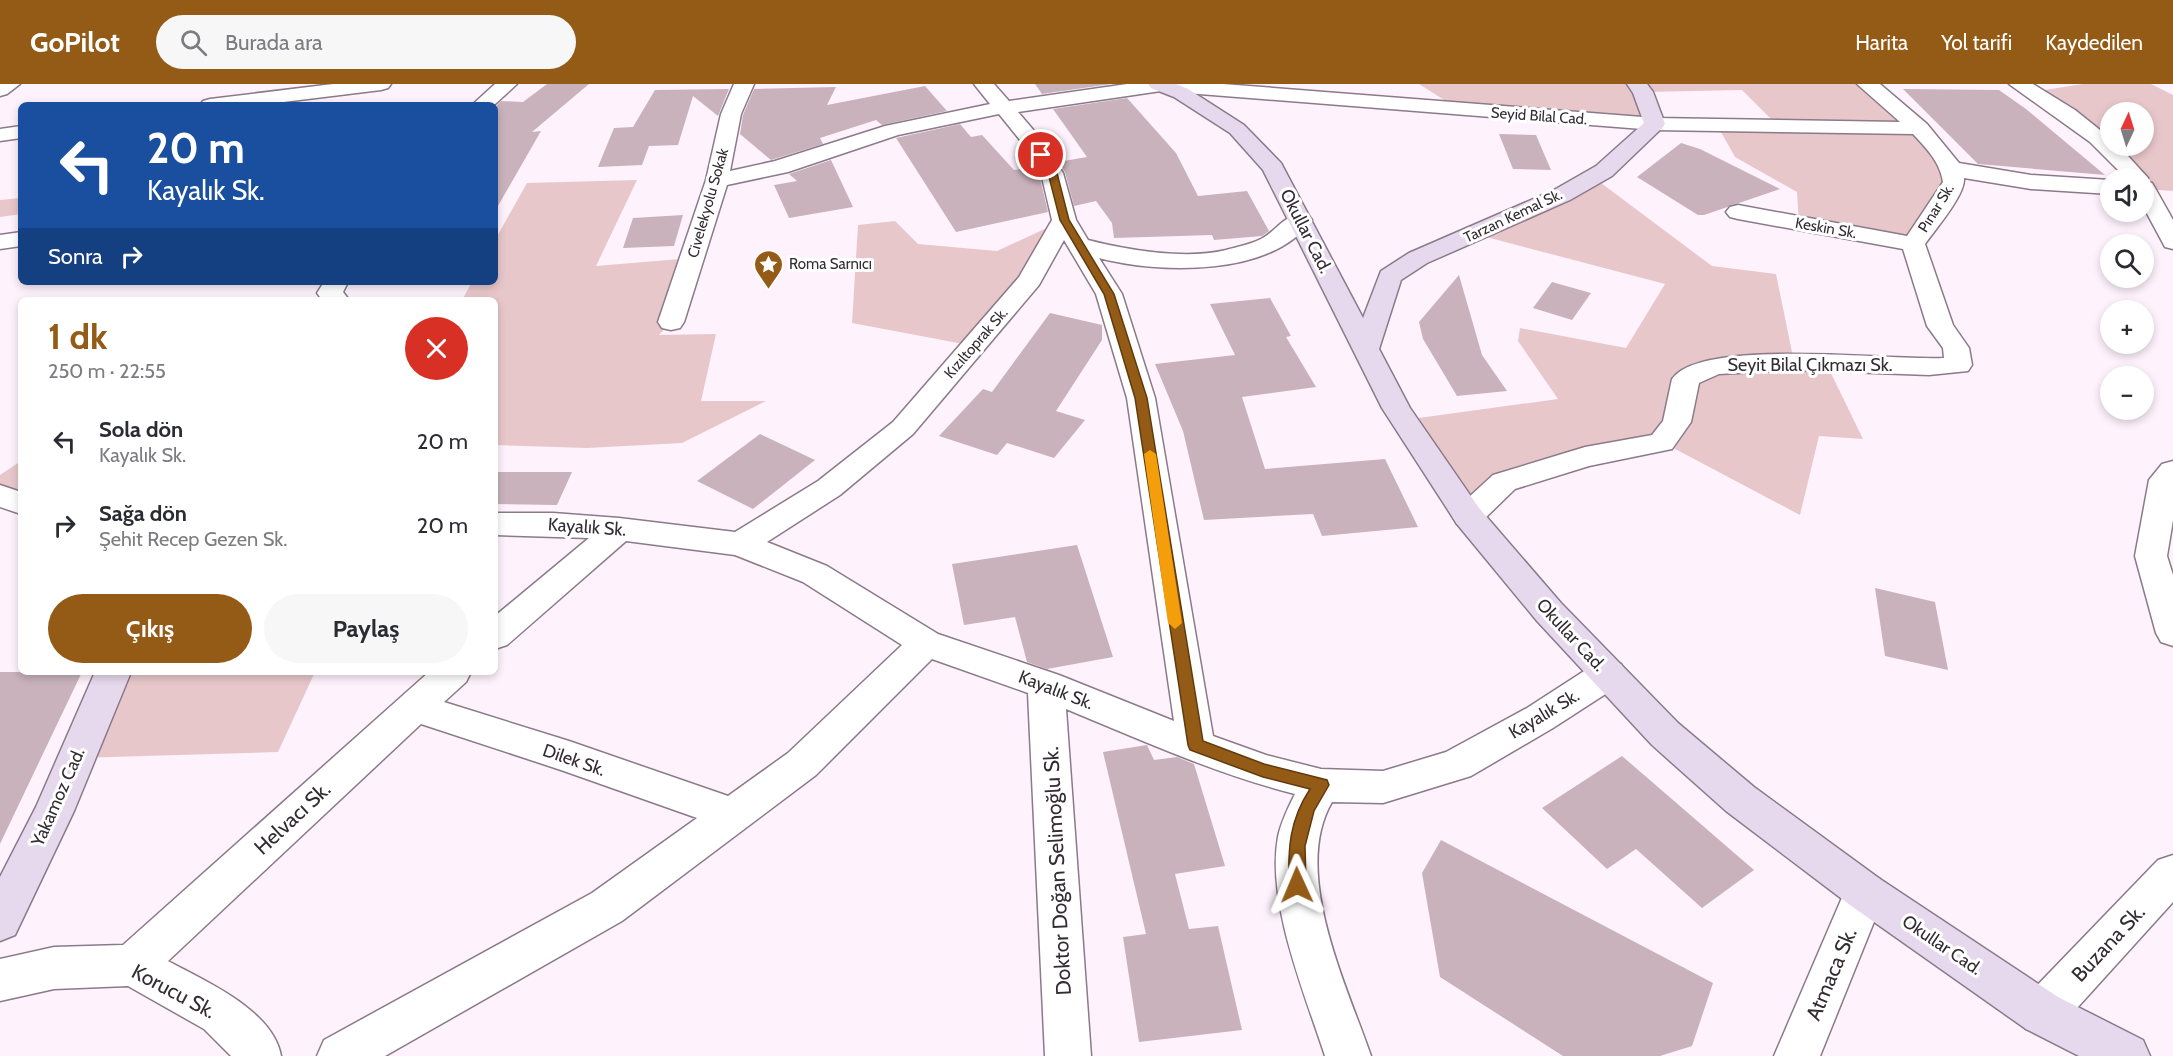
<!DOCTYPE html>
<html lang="tr">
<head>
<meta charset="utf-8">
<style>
	:root { --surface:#fff; --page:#f7f7f7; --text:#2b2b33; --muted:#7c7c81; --accent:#935b16 }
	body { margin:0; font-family:Cabin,sans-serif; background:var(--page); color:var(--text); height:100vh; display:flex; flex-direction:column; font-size:22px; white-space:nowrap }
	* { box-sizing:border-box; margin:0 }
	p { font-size:20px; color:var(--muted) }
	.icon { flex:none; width:33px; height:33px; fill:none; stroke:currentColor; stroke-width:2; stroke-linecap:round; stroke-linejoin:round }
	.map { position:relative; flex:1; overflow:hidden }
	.details { position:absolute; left:18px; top:213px; width:480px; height:378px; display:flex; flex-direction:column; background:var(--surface); border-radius:9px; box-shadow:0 3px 9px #0003 }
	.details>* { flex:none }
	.guide { position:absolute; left:18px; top:18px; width:480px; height:183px; border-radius:9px; box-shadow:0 3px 9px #0003; background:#1a4fa0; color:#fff; overflow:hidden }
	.needle { width:39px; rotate:4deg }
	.controls { position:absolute; left:2100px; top:18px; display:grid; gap:12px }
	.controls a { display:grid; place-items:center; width:54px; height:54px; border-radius:50%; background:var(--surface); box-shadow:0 3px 9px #0003; font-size:30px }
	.pin { position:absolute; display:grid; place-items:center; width:51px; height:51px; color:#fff; margin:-26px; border:3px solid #fff; border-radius:50%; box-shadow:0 2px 6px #0007 }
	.me { position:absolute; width:66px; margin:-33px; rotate:359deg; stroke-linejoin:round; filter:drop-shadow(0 0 4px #0008) }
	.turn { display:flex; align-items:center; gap:21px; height:126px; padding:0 30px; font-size:27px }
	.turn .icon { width:78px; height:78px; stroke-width:2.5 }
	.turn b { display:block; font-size:42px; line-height:51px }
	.then { display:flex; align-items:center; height:57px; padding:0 30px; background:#0003; gap:12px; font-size:22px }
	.round { display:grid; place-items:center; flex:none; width:63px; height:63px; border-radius:32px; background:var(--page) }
	.summary { display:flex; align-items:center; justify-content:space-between; height:102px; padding:0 30px }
	h1 { font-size:36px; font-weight:700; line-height:45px; color:var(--accent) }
	.primary-button { display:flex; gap:12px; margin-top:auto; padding:12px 30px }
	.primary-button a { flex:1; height:69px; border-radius:36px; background:var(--accent); color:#fff; font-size:24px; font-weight:700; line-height:69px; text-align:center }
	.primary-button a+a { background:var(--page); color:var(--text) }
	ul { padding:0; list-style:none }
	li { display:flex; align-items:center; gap:18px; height:84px; padding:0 30px }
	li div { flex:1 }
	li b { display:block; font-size:22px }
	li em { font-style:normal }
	header { display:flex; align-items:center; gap:36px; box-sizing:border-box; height:84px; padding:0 30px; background:var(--accent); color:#fff }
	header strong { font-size:28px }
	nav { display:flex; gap:33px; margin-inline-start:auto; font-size:21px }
	.search { width:420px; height:54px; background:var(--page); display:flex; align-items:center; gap:15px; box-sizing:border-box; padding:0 21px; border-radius:33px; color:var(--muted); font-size:22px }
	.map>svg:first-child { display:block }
	.green { fill:#e8c7cb; fill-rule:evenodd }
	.building { fill:#c9b2bc }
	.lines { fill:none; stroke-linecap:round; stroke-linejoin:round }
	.street-casing { stroke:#8b7a89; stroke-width:3 }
	.secondary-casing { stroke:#8b7a89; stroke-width:3 }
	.street { fill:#fff; fill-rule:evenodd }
	.secondary { fill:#e6d9ed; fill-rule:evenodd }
	.route { fill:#935b16; stroke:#603b0e; stroke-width:1.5 }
	.slow { fill:#f59e0b }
	.labels { text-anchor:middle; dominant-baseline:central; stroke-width:6; stroke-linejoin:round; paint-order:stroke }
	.far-street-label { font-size:15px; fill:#332c32; stroke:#fff }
	.far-poi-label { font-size:15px; fill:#332c32; stroke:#fff; text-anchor:start }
	.street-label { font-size:18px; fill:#332c32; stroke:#fff }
	.near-street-label { font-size:21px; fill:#332c32; stroke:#fff }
</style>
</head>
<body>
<header>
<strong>GoPilot</strong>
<div class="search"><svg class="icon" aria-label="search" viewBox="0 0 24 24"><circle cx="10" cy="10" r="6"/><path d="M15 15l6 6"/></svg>Burada ara</div>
<nav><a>Harita</a><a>Yol tarifi</a><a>Kaydedilen</a></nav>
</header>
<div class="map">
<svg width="2173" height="972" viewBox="0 0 2173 972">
	<rect width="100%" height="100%" fill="#fef2fc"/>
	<g class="green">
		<path d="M 1419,0 L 1867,0 L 1952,84 L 1913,160 L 1799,139 L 1797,108 L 1735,73 L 1717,41 L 1777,41 L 1742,6 L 1644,8 L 1655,40 L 1460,26 Z"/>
		<path d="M 2083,0 L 2151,0 L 2173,11 L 2173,107 L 2144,105 L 2144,94 L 2137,94 L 2127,81 L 2032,8 ZM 2110,28 L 2144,28 L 2144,62 L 2110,62 Z"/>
		<path d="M 1593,93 L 1712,182 L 1776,190 L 1794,278 L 1826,279 L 1863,355 L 1819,352 L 1800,431 L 1662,358 L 1505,398 L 1468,432 L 1404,336 L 1558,315 L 1518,257 L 1520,244 L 1626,264 L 1665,200 L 1475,150 Z"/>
		<path d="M 637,96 L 596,182 L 692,174 L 671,238 L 659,251 L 716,250 L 701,317 L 766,317 L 682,359 L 587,364 L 495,361 L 495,216 L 462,216 L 472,198 L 495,198 L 495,156 L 527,99 Z"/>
		<path d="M 21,114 L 21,130 L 0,133 L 0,116 Z"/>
		<path d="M 1064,136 L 974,262 L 852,239 L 858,141 L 895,137 L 918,160 L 997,167 Z"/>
		<path d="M 21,377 L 21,420 L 0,411 L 0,391 Z"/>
		<path d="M 113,588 L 315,588 L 278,668 L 76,674 Z"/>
	</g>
	<g class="building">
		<path d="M 547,0 L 589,0 L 532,48 L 541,47 L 495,127 L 495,23 L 501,17 L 523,18 Z"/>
		<path d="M 1035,0 L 1111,0 L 1042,10 Z"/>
		<path d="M 925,2 L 947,27 L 882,41 L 876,36 L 820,54 L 823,60 L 771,76 L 740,50 L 743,31 L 754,5 L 836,3 L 827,21 Z"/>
		<path d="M 729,5 L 718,32 L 693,12 L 678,61 L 649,62 L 642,81 L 598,83 L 614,44 L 633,43 L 655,6 Z"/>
		<path d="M 1903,5 L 1999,6 L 2026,25 L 2105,91 L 1978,80 Z"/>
		<path d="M 1127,14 L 1176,69 L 1198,112 L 1247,107 L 1269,147 L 1262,152 L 1214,156 L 1212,151 L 1114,154 L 1112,139 L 1096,117 L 1074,122 L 1065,88 L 1058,78 L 1087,73 L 1053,25 Z"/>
		<path d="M 960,40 L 971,53 L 982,51 L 1014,86 L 1034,83 L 1039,90 L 1048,128 L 956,148 L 896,54 Z"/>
		<path d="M 1499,50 L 1536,51 L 1551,86 L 1513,85 Z"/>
		<path d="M 1681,59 L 1700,65 L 1780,105 L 1704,131 L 1698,131 L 1637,93 Z"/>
		<path d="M 831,76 L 853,123 L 789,134 L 774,101 L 797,97 L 789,90 Z"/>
		<path d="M 683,131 L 674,162 L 623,164 L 633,134 Z"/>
		<path d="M 1459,191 L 1482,271 L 1507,307 L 1457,312 L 1423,255 L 1419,238 Z"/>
		<path d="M 1552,198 L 1591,209 L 1572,236 L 1533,224 Z"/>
		<path d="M 1270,214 L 1291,252 L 1286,253 L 1316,303 L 1242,313 L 1265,385 L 1385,375 L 1418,443 L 1322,452 L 1313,430 L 1204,436 L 1183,347 L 1155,280 L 1235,271 L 1210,220 Z"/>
		<path d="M 1050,229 L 1102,241 L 1102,256 L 1056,327 L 1085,336 L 1054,374 L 1007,359 L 997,371 L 939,352 L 983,305 L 992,308 Z"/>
		<path d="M 760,350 L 815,376 L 753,425 L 697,397 Z"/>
		<path d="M 495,388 L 572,388 L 557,421 L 495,420 Z"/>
		<path d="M 1077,461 L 1113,573 L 1047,585 L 1027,578 L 1015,533 L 964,541 L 952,480 Z"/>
		<path d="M 1875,504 L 1935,518 L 1948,586 L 1885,572 Z"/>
		<path d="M 0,588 L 82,588 L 0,760 Z"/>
		<path d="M 1147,661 L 1154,676 L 1177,673 L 1194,680 L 1225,782 L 1175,790 L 1189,845 L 1218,842 L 1242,946 L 1139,958 L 1123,853 L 1146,850 L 1103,668 Z"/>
		<path d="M 1622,672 L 1754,786 L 1702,824 L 1636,765 L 1607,785 L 1542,724 Z"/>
		<path d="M 1441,756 L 1713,899 L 1692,962 L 1660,972 L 1563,972 L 1440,893 L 1422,789 Z"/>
	</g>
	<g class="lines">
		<defs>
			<g id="street">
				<path d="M 0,0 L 20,0 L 7,10 L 0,12 Z"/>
				<path d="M 333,0 L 391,0 L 388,4 L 381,6 L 259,21 L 200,21 L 203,17 L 210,15 Z"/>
				<path d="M 495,0 L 517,0 L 494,21 L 472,21 Z"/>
				<path d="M 734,0 L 754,0 L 741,30 L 730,87 L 775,77 L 885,42 L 990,20 L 974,0 L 994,0 L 1009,17 L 1127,0 L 1223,0 L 1655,34 L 1900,38 L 1857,0 L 1880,0 L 1927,40 L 1959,79 L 2031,91 L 2110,96 L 2110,110 L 2031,105 L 1964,94 C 1966,110 1935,146 1925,160 L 1953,241 L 1969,264 L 1972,281 L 1968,287 L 1929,291 L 1794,286 L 1719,290 L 1699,299 L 1691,338 L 1672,365 L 1589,382 L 1515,405 L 1479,440 L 1468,443 L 1457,440 L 1452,432 L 1457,424 L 1493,391 L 1585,363 L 1652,351 L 1663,337 L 1672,295 C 1701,253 1891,277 1944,274 L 1943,264 L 1927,242 L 1903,165 L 1738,135 L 1730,133 L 1726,128 L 1730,123 L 1738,121 L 1907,152 L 1943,98 C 1940,78 1927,65 1913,50 L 1655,46 L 1161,7 L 1018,28 L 1036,49 L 1063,89 L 1076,136 L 1088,156 C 1127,166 1185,176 1226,166 C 1237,163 1251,160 1261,155 C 1278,146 1287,126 1308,131 L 1312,136 C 1272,193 1159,190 1099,174 L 1122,210 L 1155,314 L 1213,652 L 1266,671 L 1321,685 L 1383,687 L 1446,668 L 1527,624 L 1595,580 L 1608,576 L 1621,580 L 1626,590 L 1621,600 L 1553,644 L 1471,692 L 1383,719 L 1332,718 C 1291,788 1347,902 1371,972 L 1325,972 C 1305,910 1266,818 1278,753 C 1281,738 1288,724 1295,710 C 1216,690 1141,656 1066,625 L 1091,972 L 1045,972 L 1028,609 L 932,575 L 816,691 L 622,837 L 385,972 L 317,972 L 324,956 L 592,809 L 697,734 L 561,686 L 421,640 L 168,877 C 205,897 273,926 281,972 L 231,972 L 204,945 L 128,902 L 54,905 L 0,917 L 0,875 L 54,863 L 123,861 L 429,588 L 471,588 L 466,598 L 444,618 L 569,657 L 728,712 L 788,669 L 902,561 L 803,498 L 735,471 L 626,457 L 507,561 L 495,565 L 495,532 L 589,454 L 495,451 L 495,429 L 553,429 L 619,434 L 735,448 L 818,397 L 893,338 L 1019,193 L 1052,136 L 1041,89 L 1020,56 L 999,30 L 898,51 L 788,88 L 727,101 L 684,238 L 680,244 L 671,246 L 662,244 L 658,238 L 706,96 L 721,30 ZM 1064,156 L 1096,210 L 1127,314 L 1174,637 L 1059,591 L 938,550 L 827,482 L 767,458 L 840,411 L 913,350 L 1039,201 Z"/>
				<path d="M 2009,0 L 2033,0 L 2075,26 L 2110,54 L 2110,62 L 2119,62 L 2148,94 L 2146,98 L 2152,99 L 2155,104 L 2173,136 L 2173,165 L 2165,163 L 2144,124 L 2144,94 L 2126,94 L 2090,58 Z"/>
				<path d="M 21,42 L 21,54 L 0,57 L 0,45 Z"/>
				<path d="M 21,148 L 21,162 L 0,165 L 0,151 Z"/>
				<path d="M 324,198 L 348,198 L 343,208 L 349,216 L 322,216 L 317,209 Z"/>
				<path d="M 2173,377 L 2173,436 L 2167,472 L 2173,491 L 2173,562 L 2161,558 L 2156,549 L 2135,472 L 2149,396 L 2162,380 Z"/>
				<path d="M 0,401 L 21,408 L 21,430 L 0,423 Z"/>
				<path d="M 2173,771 L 2173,818 L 2058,945 L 2042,951 L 2026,945 L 2019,929 L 2026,913 L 2158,776 Z"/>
				<path d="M 1865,789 L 1880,795 L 1886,808 L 1820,972 L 1774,972 L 1850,795 Z"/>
			</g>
			<g id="secondary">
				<path d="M 1148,0 L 1176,0 L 1188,5 L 1244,41 L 1281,79 L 1363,234 L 1381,187 L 1409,169 L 1554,106 L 1596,82 L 1644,39 L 1633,9 L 1627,0 L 1647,0 L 1653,8 L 1665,40 L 1662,44 L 1612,92 L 1570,116 L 1427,179 L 1401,196 L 1379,265 L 1410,324 L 1479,424 L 1561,519 L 1678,639 L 1754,703 L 1880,795 L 2058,913 L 2143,956 L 2150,972 L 2079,972 L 2026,945 L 1850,821 L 1726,727 L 1652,661 L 1537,537 L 1457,440 L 1382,324 L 1263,86 L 1230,49 L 1174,13 L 1151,4 Z"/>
				<path d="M 95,588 L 131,588 L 74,727 L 15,851 L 0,857 L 0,793 L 36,723 Z"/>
			</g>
		</defs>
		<use href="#street" class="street-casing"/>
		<use href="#secondary" class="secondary-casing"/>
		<use href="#street" class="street"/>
		<use href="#secondary" class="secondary"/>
	</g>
	<path class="route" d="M 1038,69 L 1044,69 L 1057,89 L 1069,136 L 1114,210 L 1147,314 L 1203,657 L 1264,680 L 1327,696 L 1329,701 L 1314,727 L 1305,762 L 1306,801 L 1303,807 L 1297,809 L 1291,807 L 1289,801 C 1288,765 1289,737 1310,705 L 1263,693 L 1190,666 L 1188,661 L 1135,314 L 1104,210 L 1060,136 L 1048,89 L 1036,71 Z"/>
	<path class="slow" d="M 1150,366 L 1156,370 L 1182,539 L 1175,545 L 1168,539 L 1144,370 Z"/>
	<defs>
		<symbol id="sight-pin" viewBox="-11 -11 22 30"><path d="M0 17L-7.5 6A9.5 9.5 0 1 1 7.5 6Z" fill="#935b16" stroke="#fff"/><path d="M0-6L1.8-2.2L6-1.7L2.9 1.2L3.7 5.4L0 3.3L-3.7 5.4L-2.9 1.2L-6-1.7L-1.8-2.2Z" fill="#fff"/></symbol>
	</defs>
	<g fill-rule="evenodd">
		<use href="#sight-pin" x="752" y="164" width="33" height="45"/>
	</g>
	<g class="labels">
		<g class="far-street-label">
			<text transform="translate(1539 32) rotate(4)">Seyid Bilal Cad.</text>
			<text transform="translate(708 119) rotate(-74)">Civelekyolu Sokak</text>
			<text transform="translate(1936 124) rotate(-58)">Pınar Sk.</text>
			<text transform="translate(1513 132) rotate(-25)">Tarzan Kemal Sk.</text>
			<text transform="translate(1826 144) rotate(10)">Keskin Sk.</text>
			<text transform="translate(976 259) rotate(-49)">Kızıltoprak Sk.</text>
		</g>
		<g class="far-poi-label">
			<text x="789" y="180">Roma Sarnıcı</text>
		</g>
		<g class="street-label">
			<text transform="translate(1306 147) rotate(63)">Okullar Cad.</text>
			<text x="1810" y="281">Seyit Bilal Çıkmazı Sk.</text>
			<text transform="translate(587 443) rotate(4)">Kayalık Sk.</text>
			<text transform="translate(1571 551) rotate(47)">Okullar Cad.</text>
			<text transform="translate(1056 606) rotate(21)">Kayalık Sk.</text>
			<text transform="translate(1544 630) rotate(-31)">Kayalık Sk.</text>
			<text transform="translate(574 676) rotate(19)">Dilek Sk.</text>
			<text transform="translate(58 713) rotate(-66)">Yakamoz Cad.</text>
			<text transform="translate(1942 861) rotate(34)">Okullar Cad.</text>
		</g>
		<g class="near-street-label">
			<text transform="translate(292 734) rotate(-43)">Helvacı Sk.</text>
			<text transform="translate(1057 787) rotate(-93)">Doktor Doğan Selimoğlu Sk.</text>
			<text transform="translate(2108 859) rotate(-47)">Buzana Sk.</text>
			<text transform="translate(1831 890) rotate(-67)">Atmaca Sk.</text>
			<text transform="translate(174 907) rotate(28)">Korucu Sk.</text>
		</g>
	</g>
</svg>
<div class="controls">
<a><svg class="needle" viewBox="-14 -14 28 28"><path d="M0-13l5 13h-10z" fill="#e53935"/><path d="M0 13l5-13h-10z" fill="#7c7c81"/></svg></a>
<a><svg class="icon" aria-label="sound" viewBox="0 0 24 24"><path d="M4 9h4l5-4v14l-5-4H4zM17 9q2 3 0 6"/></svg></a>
<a><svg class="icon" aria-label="search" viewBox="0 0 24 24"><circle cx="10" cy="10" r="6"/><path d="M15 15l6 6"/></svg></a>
<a>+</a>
<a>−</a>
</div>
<div class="pin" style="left:1041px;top:71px;background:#d93025"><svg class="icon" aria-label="arrive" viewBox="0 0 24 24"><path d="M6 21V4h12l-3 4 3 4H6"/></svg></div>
<svg class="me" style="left:1297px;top:801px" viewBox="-20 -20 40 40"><path d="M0-17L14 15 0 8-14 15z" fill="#935b16" stroke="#fff" stroke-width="4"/></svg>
<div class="guide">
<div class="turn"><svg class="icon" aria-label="left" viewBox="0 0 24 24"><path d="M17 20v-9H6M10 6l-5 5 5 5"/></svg><div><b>20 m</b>Kayalık Sk.</div></div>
<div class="then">Sonra<svg class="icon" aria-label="right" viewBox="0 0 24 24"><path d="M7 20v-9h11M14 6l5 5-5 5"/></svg></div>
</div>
<section class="details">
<div class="summary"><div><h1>1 dk</h1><p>250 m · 22:55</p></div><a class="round" style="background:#d93025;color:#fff"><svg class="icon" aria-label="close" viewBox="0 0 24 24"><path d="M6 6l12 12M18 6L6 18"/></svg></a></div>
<ul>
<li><svg class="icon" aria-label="left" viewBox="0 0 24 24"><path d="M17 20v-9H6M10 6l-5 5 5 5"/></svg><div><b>Sola dön</b><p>Kayalık Sk.</p></div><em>20 m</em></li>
<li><svg class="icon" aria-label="right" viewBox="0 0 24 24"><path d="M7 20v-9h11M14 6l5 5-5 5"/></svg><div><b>Sağa dön</b><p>Şehit Recep Gezen Sk.</p></div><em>20 m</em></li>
</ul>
<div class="primary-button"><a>Çıkış</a><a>Paylaş</a></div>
</section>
</div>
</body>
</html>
